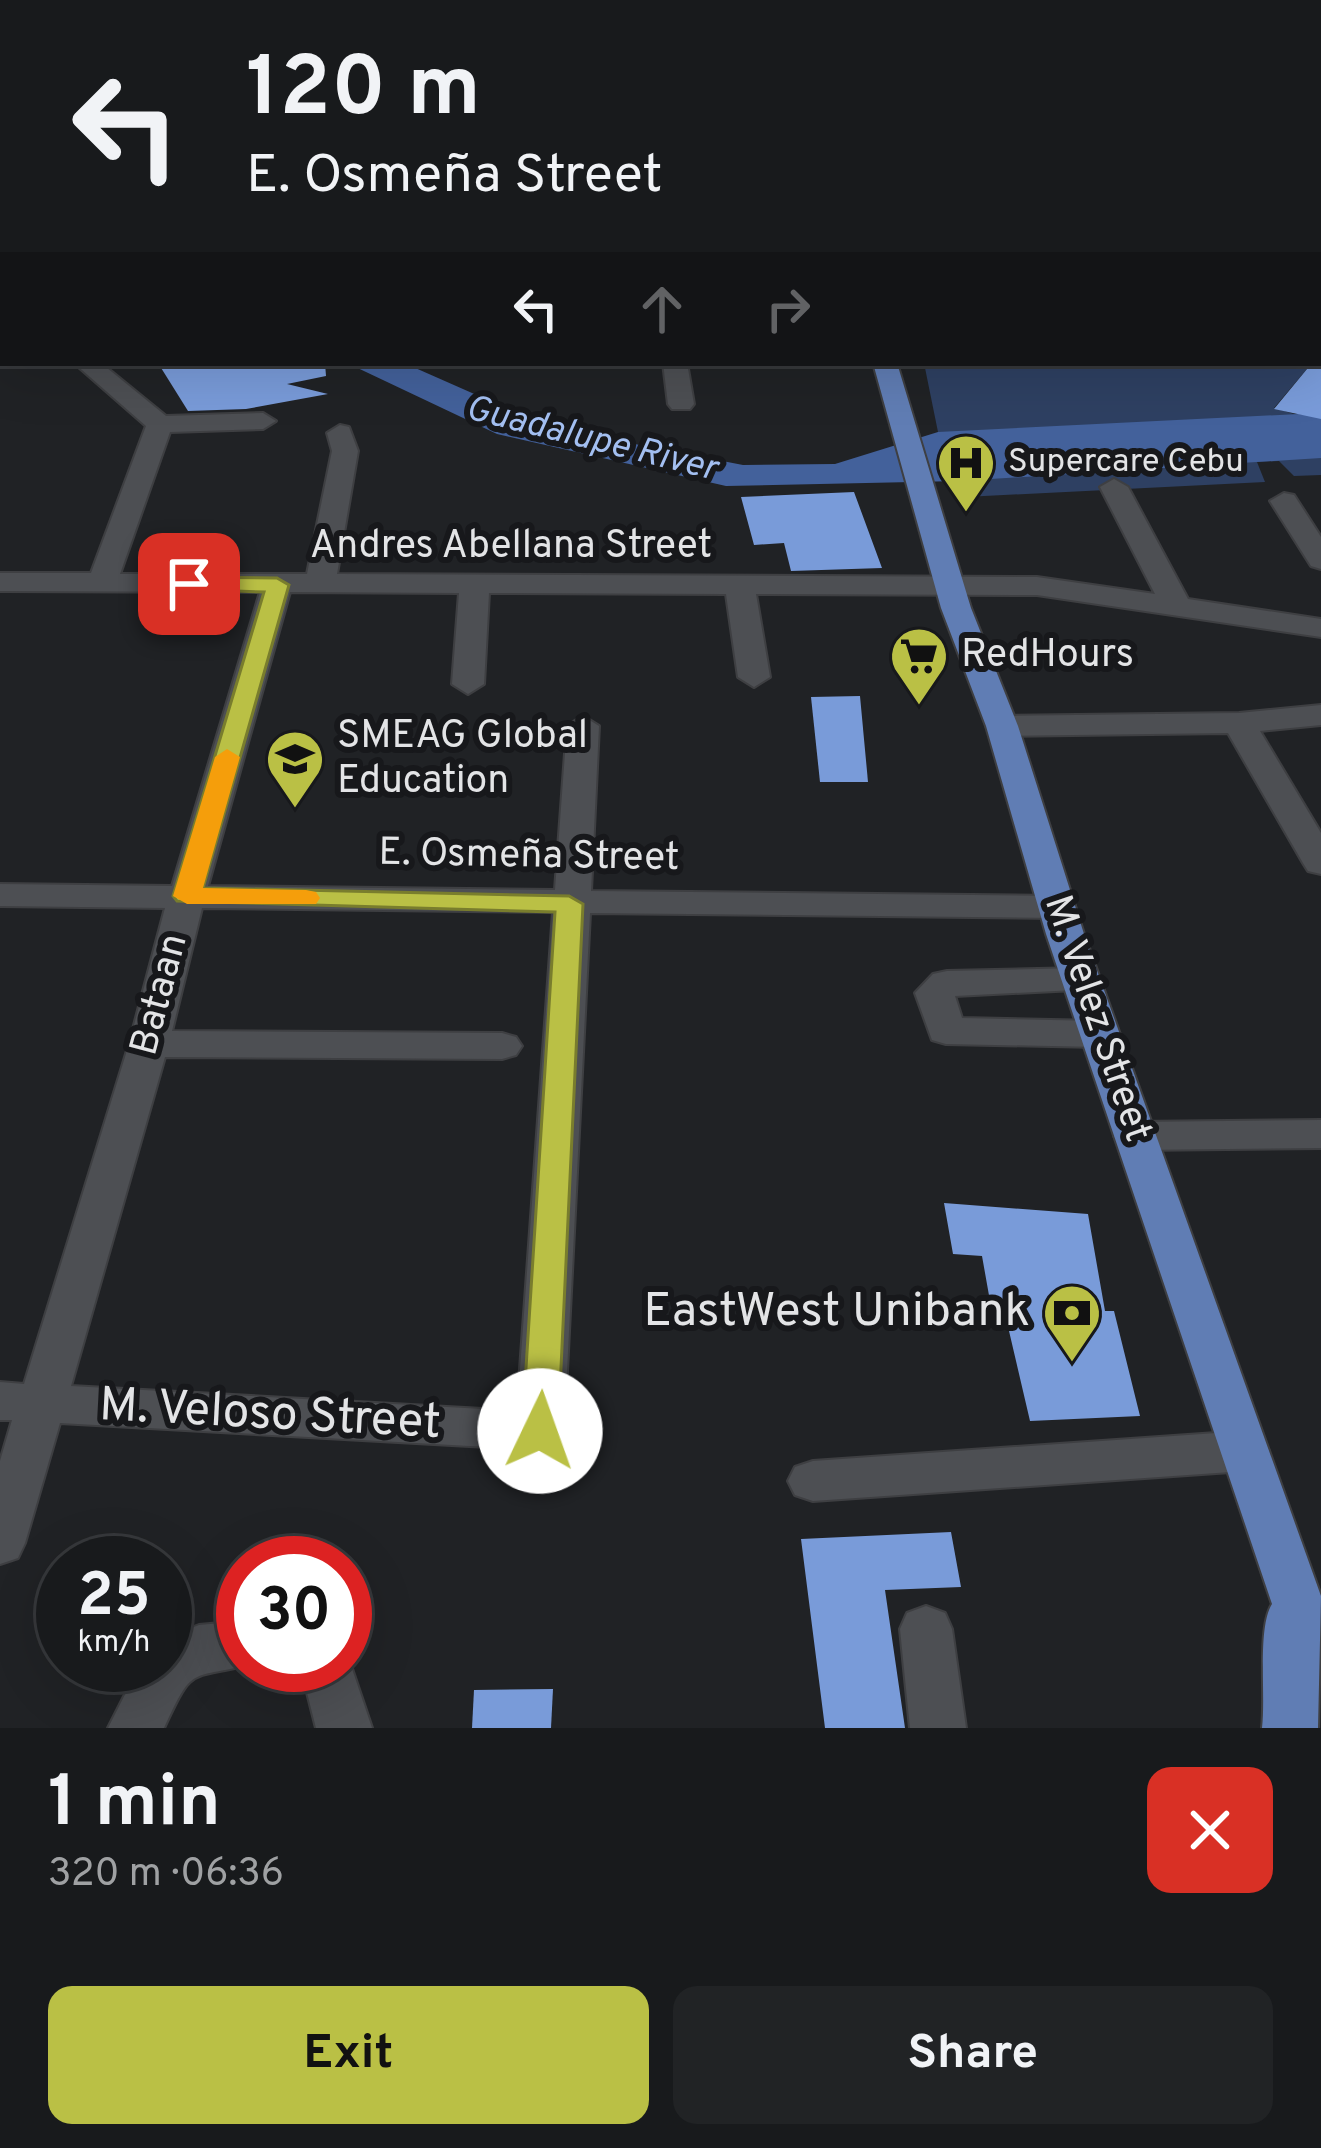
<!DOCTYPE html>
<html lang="en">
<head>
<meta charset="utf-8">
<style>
	:root { --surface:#181a1c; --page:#212325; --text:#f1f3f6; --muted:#9fa1a3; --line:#36383b; --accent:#bac045 }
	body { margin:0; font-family:Overpass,sans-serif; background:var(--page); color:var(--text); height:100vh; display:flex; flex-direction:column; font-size:45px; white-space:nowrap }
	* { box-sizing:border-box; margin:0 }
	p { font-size:39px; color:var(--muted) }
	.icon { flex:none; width:66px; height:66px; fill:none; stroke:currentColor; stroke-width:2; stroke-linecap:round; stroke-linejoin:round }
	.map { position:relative; height:1728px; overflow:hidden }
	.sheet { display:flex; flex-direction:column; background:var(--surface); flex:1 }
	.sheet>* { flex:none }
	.top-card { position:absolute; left:0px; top:0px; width:1323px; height:366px; box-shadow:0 12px 48px #0002,0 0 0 3px var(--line); background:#181a1c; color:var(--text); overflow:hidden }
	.speed { position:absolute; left:36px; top:1536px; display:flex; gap:24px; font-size:60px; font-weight:700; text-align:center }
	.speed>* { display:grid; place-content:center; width:156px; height:156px; border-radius:50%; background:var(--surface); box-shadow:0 12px 48px #0002,0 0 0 3px var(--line); line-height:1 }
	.speed small { font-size:30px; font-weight:400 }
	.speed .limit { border:18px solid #d22; background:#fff; color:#111 }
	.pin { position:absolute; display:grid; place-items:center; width:102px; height:102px; color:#fff; margin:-51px; border-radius:24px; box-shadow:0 6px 18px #0006 }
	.me { position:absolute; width:132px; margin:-66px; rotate:3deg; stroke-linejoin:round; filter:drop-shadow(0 0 9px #0008) }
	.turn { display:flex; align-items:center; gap:42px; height:252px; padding:0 48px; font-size:54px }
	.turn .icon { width:156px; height:156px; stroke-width:2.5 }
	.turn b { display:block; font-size:84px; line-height:102px }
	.lanes { display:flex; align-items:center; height:114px; padding:0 48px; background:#0003; justify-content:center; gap:60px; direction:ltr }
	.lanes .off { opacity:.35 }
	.round { display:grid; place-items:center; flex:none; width:126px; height:126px; border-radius:24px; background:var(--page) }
	.head { display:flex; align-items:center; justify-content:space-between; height:204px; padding:0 48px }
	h1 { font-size:72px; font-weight:700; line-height:90px }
	.button { display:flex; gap:24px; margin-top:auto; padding:24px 48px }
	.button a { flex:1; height:138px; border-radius:24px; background:var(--accent); color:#111; font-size:48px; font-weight:700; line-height:138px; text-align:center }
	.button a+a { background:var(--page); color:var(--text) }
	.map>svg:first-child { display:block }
	.green { fill:#2e4062 }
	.water { fill:#43619b }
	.building { fill:#799bd9 }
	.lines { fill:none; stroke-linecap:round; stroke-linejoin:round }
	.minor-casing { stroke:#3e3f42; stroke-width:4 }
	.major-casing { stroke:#3e3f42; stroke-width:4 }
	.minor { fill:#4d4f53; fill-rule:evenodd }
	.major { fill:#607db4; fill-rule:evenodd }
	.route { fill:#bac045; stroke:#797d2d; stroke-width:3 }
	.slow { fill:#f59e0b }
	.labels { text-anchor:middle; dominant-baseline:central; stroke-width:12; stroke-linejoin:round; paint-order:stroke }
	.far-poi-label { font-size:33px; fill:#e3e4e6; stroke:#17181b; text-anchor:start }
	.far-water-label { font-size:36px; font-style:italic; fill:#a3bff1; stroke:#17181b }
	.street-label { font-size:39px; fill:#e3e4e6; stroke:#17181b }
	.poi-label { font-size:39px; fill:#e3e4e6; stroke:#17181b; text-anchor:start }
	.near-poi-label { font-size:48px; fill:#e3e4e6; stroke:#17181b; text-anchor:end }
	.near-street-label { font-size:48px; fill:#e3e4e6; stroke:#17181b }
</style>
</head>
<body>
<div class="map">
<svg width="1321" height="1728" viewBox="0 0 1321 1728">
	<rect width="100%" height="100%" fill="#202225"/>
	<path class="green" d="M 924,363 L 1312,363 L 1274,408 L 1321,422 L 1321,475 L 1294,476 L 1279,461 L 1257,462 L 1265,482 L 965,497 L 938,432 Z"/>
	<path class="water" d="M 347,363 L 404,363 L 522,415 L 609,439 L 743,465 L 835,464 L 938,432 L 1299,414 L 1321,417 L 1321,458 L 959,481 L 726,486 L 497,434 Z"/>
	<g class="building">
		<path d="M 1321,352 L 1321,419 L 1274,409 L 1312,363 L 1320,363 Z"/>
		<path d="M 158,363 L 325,363 L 326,376 L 287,384 L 328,394 L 246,409 L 188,411 Z"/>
		<path d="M 854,492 L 882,568 L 791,571 L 784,543 L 754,545 L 741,497 Z"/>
		<path d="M 860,696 L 868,782 L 820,782 L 811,697 Z"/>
		<path d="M 944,1203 L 1088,1214 L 1105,1311 L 1114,1311 L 1140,1416 L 1030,1421 L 1002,1301 L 990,1301 L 982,1256 L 953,1254 Z"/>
		<path d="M 951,1532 L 961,1587 L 885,1590 L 905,1728 L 825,1728 L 801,1539 Z"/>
		<path d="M 553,1689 L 551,1728 L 472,1728 L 474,1690 Z"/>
	</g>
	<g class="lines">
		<defs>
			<g id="minor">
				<path d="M 486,0 L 580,0 L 583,3 L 483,3 Z"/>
				<path d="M 755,0 L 920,0 L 752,3 Z"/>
				<rect x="0" y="25" width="3" height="10"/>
				<rect x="1320" y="29" width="1" height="10"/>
				<rect x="1320" y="70" width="1" height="12"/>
				<rect x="1320" y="145" width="1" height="12"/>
				<path d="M 74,363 L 101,363 L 166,416 L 263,413 L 276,421 L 263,429 L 170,432 L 120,574 L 307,574 L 332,451 L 327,433 L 340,425 L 349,427 L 358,451 L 337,574 L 1037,577 L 1155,594 L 1100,487 L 1114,479 L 1128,487 L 1188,599 L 1321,619 L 1321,637 L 1037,595 L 756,594 L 770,677 L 754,687 L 738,677 L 726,594 L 489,593 L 484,684 L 468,694 L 452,684 L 459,593 L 290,592 L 208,886 L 555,890 L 567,726 L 583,716 L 599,726 L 591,891 L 1057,896 L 1070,899 L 1075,907 L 1070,915 L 1057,918 L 590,913 L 564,1431 L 557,1445 L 540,1450 L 60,1423 L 25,1543 L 18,1558 L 0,1564 L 0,1461 L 12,1420 L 0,1420 L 0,1382 L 24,1384 L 129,1044 L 165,908 L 0,906 L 0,884 L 172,886 L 260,592 L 0,591 L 0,573 L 91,573 L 146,426 ZM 202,908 L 553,912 L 517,1411 L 71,1386 L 165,1057 L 502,1059 L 516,1055 L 522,1046 L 516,1037 L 502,1033 L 172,1031 Z"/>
				<path d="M 663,363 L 687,363 L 694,404 L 690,409 L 672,409 L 668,404 Z"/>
				<path d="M 1284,493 L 1294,495 L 1321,537 L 1321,569 L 1311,566 L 1270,501 Z"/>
				<path d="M 1321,705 L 1321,725 L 1260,731 L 1321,833 L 1321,874 L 1308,871 L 1303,863 L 1228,733 L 1002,736 L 986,726 L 1002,716 L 1239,713 Z"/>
				<path d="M 1081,968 L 1095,971 L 1100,980 L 1095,989 L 955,996 L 962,1018 L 1099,1021 L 1113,1025 L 1119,1034 L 1113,1043 L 1099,1047 L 946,1044 L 932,1040 L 915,993 L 933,974 L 947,971 Z"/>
				<path d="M 1321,1120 L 1321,1148 L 1135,1150 L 1120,1146 L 1114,1136 L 1120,1126 L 1135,1122 Z"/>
				<path d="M 1245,1431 L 1262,1437 L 1269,1451 L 1262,1465 L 1245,1471 L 813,1501 L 795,1495 L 788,1481 L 795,1467 L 813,1461 Z"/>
				<path d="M 926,1606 L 945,1613 L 952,1629 L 966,1728 L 910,1728 L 900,1629 L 907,1613 Z"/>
				<path d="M 243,1621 L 243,1665 L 249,1665 C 188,1679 193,1666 164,1728 L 108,1728 L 140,1665 L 165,1665 L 165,1638 L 199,1625 Z"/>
				<path d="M 345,1648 L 372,1728 L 316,1728 L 300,1665 L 345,1665 Z"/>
			</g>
			<g id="major">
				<path d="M 1141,0 L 1157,0 L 1160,3 L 1142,3 Z"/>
				<rect x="1320" y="134" width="1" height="12"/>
				<rect x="1320" y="196" width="1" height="13"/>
				<rect x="1320" y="229" width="1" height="14"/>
				<path d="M 873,363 L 897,363 L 971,608 L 1018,726 L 1084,934 L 1321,1596 L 1318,1728 L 1262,1728 C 1266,1695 1257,1628 1272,1604 L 1046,934 L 986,726 L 941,608 Z"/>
			</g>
		</defs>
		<use href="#minor" class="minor-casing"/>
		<use href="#major" class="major-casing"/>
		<use href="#minor" class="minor"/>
		<use href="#major" class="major"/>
	</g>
	<path class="route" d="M 189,577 L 277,578 L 289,585 L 203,888 L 569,896 L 583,904 L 558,1431 L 553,1441 L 540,1445 L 527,1441 L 522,1431 L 555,912 L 177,901 L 173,896 L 264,592 L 181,589 L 178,584 Z"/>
	<path class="slow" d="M 227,749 L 240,757 L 203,888 L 306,890 L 316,892 L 320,898 L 316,904 L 187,904 L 173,896 L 215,757 Z"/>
	<defs>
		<symbol id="hospital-pin" viewBox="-11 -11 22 30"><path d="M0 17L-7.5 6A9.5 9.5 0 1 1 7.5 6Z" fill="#bac045" stroke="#17181b"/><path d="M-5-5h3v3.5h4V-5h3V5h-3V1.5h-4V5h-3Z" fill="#111"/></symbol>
		<symbol id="supermarket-pin" viewBox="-11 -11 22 30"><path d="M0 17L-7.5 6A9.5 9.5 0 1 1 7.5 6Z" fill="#bac045" stroke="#17181b"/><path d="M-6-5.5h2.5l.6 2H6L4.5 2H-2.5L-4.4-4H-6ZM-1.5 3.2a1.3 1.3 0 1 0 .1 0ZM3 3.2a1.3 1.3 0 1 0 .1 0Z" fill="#111"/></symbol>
		<symbol id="school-pin" viewBox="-11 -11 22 30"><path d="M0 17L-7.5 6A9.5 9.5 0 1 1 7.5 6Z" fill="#bac045" stroke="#17181b"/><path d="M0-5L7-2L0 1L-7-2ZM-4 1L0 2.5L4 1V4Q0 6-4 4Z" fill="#111"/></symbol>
		<symbol id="bank-pin" viewBox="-11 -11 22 30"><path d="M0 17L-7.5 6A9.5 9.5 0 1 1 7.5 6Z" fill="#bac045" stroke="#17181b"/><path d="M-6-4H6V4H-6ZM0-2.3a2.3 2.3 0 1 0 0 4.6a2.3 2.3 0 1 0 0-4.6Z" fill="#111"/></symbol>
	</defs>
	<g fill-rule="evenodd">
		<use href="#hospital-pin" x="933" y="430" width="66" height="90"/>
		<use href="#supermarket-pin" x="886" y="623" width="66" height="90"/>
		<use href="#school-pin" x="262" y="726" width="66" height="90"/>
		<use href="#bank-pin" x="1039" y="1280" width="66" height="90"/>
	</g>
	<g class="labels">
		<g class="far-poi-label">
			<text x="1008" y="463">Supercare Cebu</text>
		</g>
		<g class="far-water-label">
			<text transform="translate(591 440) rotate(14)">Guadalupe River</text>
		</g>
		<g class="street-label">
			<text x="511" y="547">Andres Abellana Street</text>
			<text transform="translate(529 857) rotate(1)">E. Osmeña Street</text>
			<text transform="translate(161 995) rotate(-75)">Bataan</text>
			<text transform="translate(1096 1019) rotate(71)">M. Velez Street</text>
		</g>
		<g class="poi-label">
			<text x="961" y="656">RedHours</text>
			<text x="337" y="737">SMEAG Global<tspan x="337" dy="45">Education</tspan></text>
		</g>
		<g class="near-poi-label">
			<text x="1030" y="1313">EastWest Unibank</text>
		</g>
		<g class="near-street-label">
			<text transform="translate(270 1416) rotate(3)">M. Veloso Street</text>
		</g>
	</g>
</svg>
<div class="speed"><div>25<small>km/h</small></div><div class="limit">30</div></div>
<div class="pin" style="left:189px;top:584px;background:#d93025"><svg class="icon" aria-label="arrive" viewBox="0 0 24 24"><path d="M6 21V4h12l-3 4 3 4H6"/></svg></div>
<svg class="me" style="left:540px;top:1431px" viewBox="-20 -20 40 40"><circle r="19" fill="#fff"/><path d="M0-13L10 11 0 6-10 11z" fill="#bac045"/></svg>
<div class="top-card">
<div class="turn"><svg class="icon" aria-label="left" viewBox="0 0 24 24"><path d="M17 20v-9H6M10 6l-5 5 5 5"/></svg><div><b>120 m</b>E. Osmeña Street</div></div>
<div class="lanes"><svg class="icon" aria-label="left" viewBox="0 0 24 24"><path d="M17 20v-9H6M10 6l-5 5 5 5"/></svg><svg class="icon off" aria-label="ahead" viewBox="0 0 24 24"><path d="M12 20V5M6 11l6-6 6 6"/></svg><svg class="icon off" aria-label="right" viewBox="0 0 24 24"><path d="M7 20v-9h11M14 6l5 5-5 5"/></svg></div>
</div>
</div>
<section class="sheet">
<div class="head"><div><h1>1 min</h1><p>320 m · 06:36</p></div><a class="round" style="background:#d93025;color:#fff"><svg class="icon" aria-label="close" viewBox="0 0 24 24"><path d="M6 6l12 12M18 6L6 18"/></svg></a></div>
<div class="button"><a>Exit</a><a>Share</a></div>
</section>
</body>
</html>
